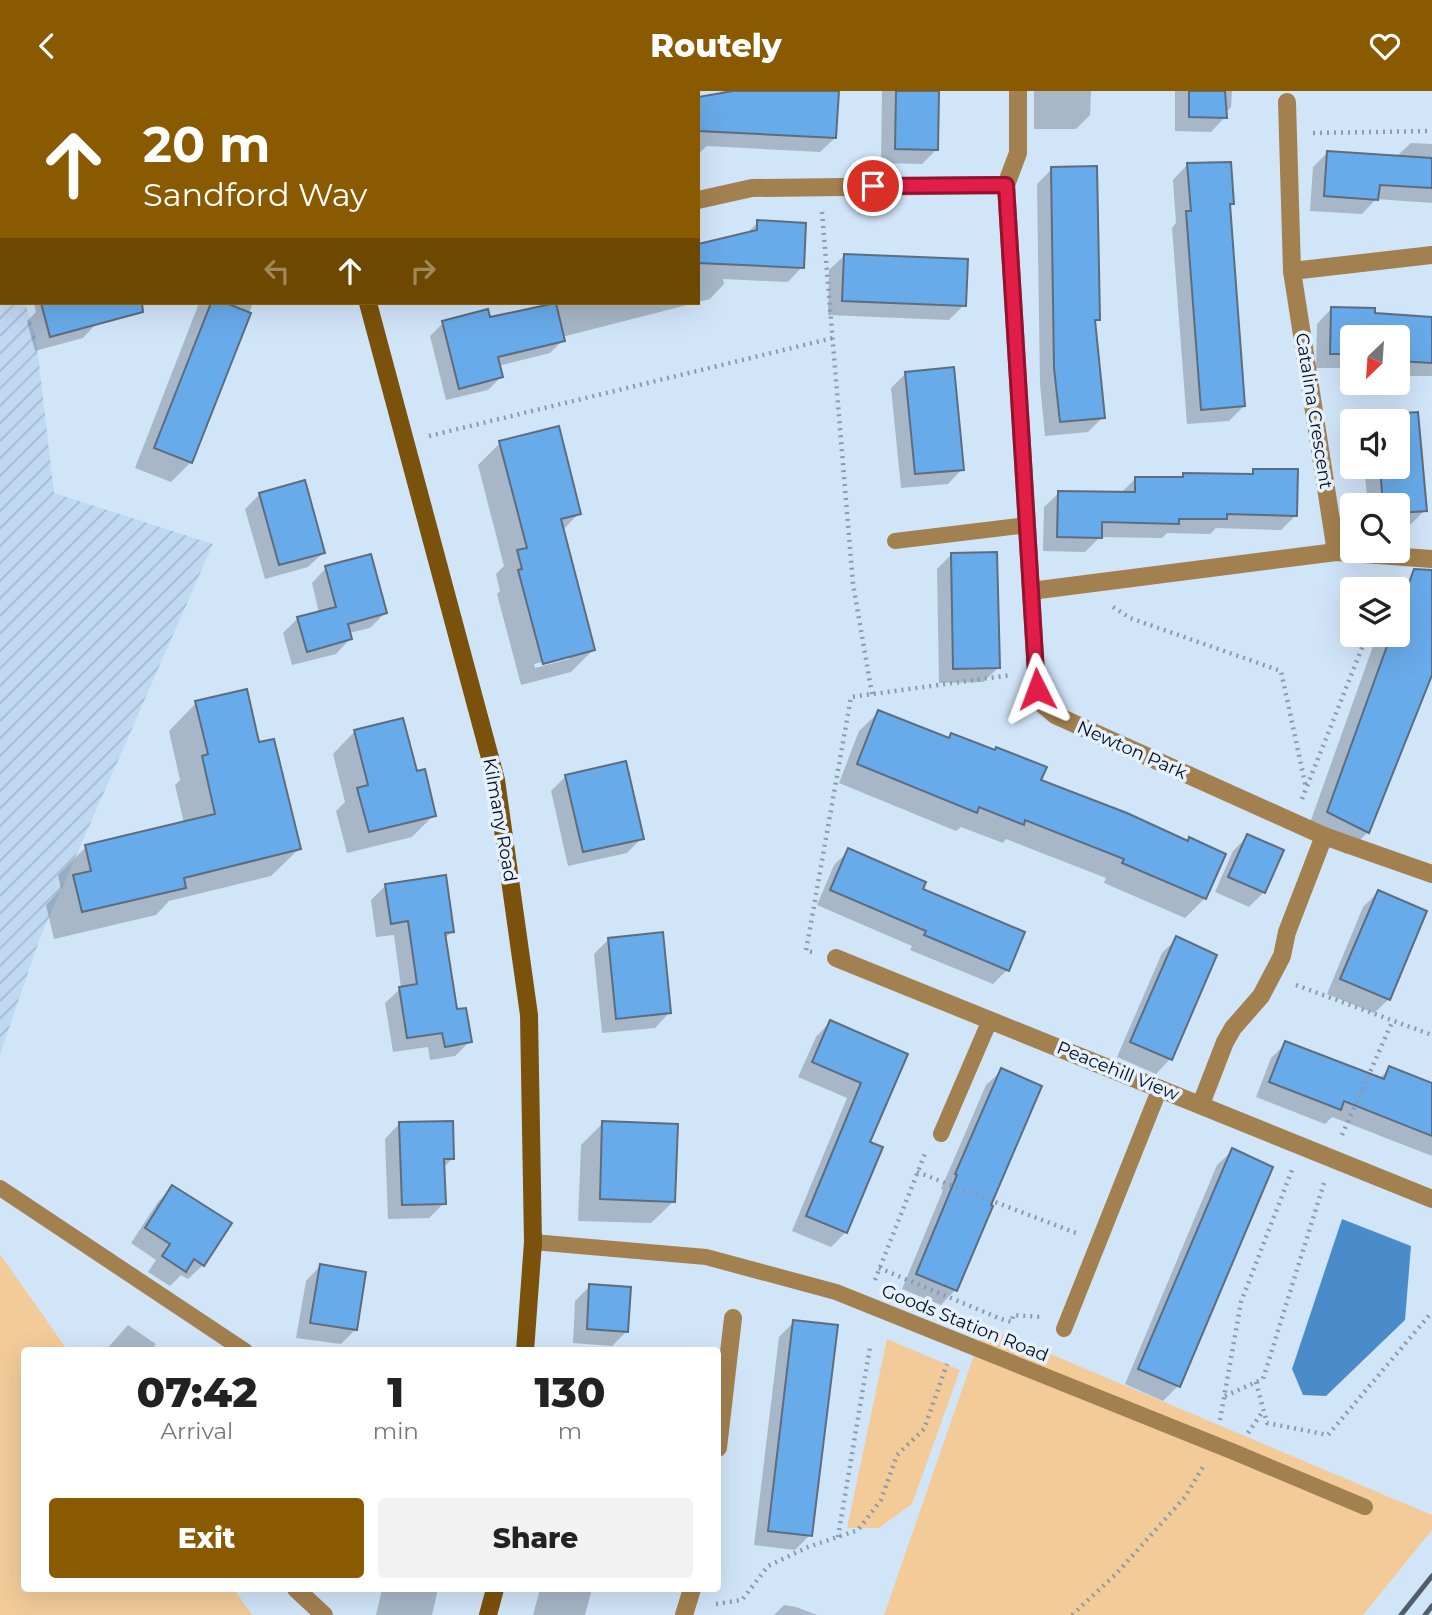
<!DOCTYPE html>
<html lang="en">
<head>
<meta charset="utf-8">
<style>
	:root { --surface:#fff; --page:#f2f2f2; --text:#222; --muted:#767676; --accent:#895a00 }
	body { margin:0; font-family:Montserrat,sans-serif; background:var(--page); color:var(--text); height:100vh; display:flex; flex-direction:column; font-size:26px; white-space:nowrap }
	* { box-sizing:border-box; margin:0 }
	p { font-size:23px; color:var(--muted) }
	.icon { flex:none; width:38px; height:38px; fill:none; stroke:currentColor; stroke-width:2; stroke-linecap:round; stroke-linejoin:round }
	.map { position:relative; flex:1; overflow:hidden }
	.panel { position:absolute; left:21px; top:1256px; width:700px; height:245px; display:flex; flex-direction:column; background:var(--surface); border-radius:7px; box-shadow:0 7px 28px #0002 }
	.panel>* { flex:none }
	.guide { position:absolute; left:0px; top:0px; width:700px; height:214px; box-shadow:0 7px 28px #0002; background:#895a00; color:#fff; overflow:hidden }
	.needle { width:46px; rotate:205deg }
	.fabs { position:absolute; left:1340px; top:234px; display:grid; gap:14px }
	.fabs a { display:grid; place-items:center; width:70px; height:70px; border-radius:7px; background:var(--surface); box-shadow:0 7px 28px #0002; font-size:35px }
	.pin { position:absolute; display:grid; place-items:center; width:60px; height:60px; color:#fff; margin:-30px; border:4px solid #fff; border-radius:50%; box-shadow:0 2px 7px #0007 }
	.me { position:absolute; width:77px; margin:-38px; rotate:357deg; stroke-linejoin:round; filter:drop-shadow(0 0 5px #0008) }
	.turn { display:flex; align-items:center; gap:24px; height:147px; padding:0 28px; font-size:32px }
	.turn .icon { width:91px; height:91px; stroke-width:2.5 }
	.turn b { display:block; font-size:49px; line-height:60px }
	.lanes { display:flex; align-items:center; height:66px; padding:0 28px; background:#0003; justify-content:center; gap:35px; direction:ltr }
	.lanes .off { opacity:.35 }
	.eta { display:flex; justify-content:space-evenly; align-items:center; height:119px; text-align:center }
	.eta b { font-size:42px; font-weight:800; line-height:49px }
	.primary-button { display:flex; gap:14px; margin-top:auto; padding:14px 28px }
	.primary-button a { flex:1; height:80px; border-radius:7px; background:var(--accent); color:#fff; font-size:28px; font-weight:800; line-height:80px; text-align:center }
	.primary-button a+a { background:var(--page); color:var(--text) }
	header { display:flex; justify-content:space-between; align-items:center; height:91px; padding:0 28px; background:var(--accent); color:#fff; font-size:32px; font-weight:800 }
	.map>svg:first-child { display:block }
	.industrial { fill:url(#industrial-furrows) }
	.green { fill:#f2cb99 }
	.water { fill:#4a8cca }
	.shadow { fill:#0003; fill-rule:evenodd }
	.building { fill:#68abea; stroke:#5c6d7f; stroke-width:2 }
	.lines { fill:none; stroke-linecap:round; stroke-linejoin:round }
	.path { stroke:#8c9baa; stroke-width:4.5; stroke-dasharray:2 5; stroke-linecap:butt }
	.lane { stroke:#a3804f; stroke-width:16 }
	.street { stroke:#a3804f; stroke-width:18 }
	.secondary { stroke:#7b520c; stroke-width:18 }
	.rail { stroke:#525d69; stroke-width:5 }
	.route-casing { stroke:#92132f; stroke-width:18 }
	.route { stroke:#e11d48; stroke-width:12 }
	.labels { text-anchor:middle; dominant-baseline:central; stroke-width:7; stroke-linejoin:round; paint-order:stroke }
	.street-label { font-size:18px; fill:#080e15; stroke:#e5f1fe }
</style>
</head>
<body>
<header><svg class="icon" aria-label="back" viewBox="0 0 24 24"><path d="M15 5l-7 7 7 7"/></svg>Routely<svg class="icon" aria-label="heart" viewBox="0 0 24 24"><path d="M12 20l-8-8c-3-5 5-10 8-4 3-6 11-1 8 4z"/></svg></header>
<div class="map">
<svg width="1432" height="1524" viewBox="0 0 1432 1524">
	<defs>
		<pattern id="industrial-furrows" width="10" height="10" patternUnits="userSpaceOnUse" patternTransform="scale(1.75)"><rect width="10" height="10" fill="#c0d9f3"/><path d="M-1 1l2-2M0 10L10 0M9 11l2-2" fill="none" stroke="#a4b9cf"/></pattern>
	</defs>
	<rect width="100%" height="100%" fill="#d1e5f9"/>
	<path class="industrial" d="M 0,131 L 2,212 L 25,212 L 36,247 L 54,402 L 213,453 L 40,847 L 0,963 Z"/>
	<g class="green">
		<path d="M 0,1163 L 68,1260 L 24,1260 L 24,1498 L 234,1498 L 252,1524 L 0,1524 Z"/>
		<path d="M 984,1235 L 1432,1424 L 1432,1439 L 1363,1524 L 884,1524 Z"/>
		<path d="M 887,1248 L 960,1279 L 912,1413 L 879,1437 L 847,1437 Z"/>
	</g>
	<path class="water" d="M 1342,1128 L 1411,1155 L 1405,1229 L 1326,1305 L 1303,1304 L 1292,1278 Z"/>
	<g class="shadow">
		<path d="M 722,0 L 837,0 L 835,47 L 820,61 L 707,55 L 698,63 L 698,8 L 717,4 Z"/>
		<path d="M 882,0 L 938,0 L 937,58 L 922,73 L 881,72 Z"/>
		<path d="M 1034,0 L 1091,0 L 1090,24 L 1076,38 L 1034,38 Z"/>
		<path d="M 1175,0 L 1232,0 L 1231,16 L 1225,22 L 1225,26 L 1211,41 L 1175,40 Z"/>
		<path d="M 1411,52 L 1432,53 L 1432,112 L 1376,108 L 1362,123 L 1310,120 L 1313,76 L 1327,62 L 1396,66 Z"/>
		<path d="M 1187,74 L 1232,112 L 1228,116 L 1244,315 L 1229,330 L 1187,333 L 1172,137 L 1176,132 L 1173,89 Z"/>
		<path d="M 1052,78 L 1098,228 L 1093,233 L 1103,326 L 1088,341 L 1045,345 L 1040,293 L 1037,93 Z"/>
		<path d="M 758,131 L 802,176 L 788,191 L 723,188 L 724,193 L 710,208 L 698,211 L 698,154 L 746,143 Z"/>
		<path d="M 844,165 L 964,214 L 949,229 L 828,224 L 829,179 Z"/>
		<path d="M 34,212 L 91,212 L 97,232 L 83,247 L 35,260 L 27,230 L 36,221 Z"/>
		<path d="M 199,212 L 253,212 L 191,371 L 171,391 L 135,377 Z"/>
		<path d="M 554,212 L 695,212 L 562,246 L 563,249 L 550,262 L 498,275 L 501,286 L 488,299 L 446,309 L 430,245 L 443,232 L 489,228 Z"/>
		<path d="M 1331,218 L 1432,228 L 1432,285 L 1398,285 L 1398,247 L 1353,247 L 1353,277 L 1316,277 L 1317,233 Z"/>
		<path d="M 906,282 L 962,378 L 948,393 L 901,397 L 891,297 Z"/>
		<path d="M 1417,323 L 1425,419 L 1410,434 L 1398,435 L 1398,415 L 1368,415 L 1364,376 L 1398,376 L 1398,331 L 1372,331 L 1376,326 Z"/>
		<path d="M 500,352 L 579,422 L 562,440 L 593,559 L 571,581 L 521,594 L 497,503 L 500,500 L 496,483 L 504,475 L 478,374 ZM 569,564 L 569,568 L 535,577 L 534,573 Z"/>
		<path d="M 1254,379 L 1296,424 L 1281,439 L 1216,437 L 1210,443 L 1167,442 L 1162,447 L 1100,446 L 1085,461 L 1043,460 L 1044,416 L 1059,402 L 1120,403 L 1136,387 L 1180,388 L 1184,384 L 1249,385 Z"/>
		<path d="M 260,403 L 323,462 L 308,476 L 265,488 L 245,418 Z"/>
		<path d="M 951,464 L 998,577 L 983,591 L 939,592 L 937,478 Z"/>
		<path d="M 326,477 L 385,522 L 370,537 L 349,542 L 350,548 L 336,563 L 292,574 L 283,542 L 298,527 L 319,522 L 312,492 Z"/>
		<path d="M 1412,487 L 1432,503 L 1432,579 L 1368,741 L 1346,763 L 1306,743 L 1377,544 L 1398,544 L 1398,501 Z"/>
		<path d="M 196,612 L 258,653 L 299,758 L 271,785 L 169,810 L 156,824 L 54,848 L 46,814 L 61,798 L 58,784 L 86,756 L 184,732 L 175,694 L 180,689 L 169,640 Z"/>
		<path d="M 879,621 L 947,648 L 952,644 L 1039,690 L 1186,751 L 1189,748 L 1205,807 L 1185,827 L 1104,792 L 1106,787 L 1006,748 L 1003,752 L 961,736 L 956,740 L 839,692 L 859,640 Z"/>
		<path d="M 355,640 L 416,682 L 434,724 L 412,746 L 347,762 L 336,720 L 345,711 L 333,663 Z"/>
		<path d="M 566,685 L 642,747 L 627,762 L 568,775 L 551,700 Z"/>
		<path d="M 1248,745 L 1264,801 L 1249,816 L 1215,801 L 1233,760 Z"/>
		<path d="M 849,759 L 920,799 L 1007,879 L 993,893 L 910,859 L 912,855 L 817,814 L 834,774 Z"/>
		<path d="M 386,794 L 452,840 L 445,848 L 456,920 L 470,950 L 455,965 L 430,969 L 428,956 L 393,961 L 385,912 L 401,897 L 394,844 L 376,846 L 371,809 Z"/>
		<path d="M 1378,801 L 1389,908 L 1374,922 L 1327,903 L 1363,816 Z"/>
		<path d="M 1176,848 L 1170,968 L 1156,983 L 1117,966 L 1162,862 Z"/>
		<path d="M 608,849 L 669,922 L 655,937 L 602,942 L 594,863 Z"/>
		<path d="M 830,931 L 905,964 L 867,1052 L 846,1141 L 831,1156 L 792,1140 L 847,1007 L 798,986 L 816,946 Z"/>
		<path d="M 1286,952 L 1379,988 L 1390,977 L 1432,994 L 1432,1065 L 1332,1026 L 1325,1033 L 1256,1006 L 1271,967 Z"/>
		<path d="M 1001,980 L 955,1199 L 941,1214 L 902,1198 L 943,1099 L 941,1098 L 986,994 Z"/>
		<path d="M 603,1032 L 674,1110 L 651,1132 L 578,1130 L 581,1054 Z"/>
		<path d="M 399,1033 L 453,1067 L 443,1077 L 444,1112 L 429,1127 L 388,1128 L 385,1048 Z"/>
		<path d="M 1232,1060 L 1271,1076 L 1178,1295 L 1163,1310 L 1125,1293 L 1217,1074 Z"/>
		<path d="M 173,1096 L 203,1174 L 188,1188 L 181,1184 L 170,1195 L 148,1181 L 156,1169 L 131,1152 L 158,1111 Z"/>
		<path d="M 320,1175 L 356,1238 L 341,1253 L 296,1247 L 306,1190 Z"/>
		<path d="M 590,1195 L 627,1240 L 612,1255 L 573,1252 L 575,1210 Z"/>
		<path d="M 794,1231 L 810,1444 L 795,1459 L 754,1454 L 779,1246 Z"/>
		<path d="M 128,1234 L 156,1253 L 151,1260 L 105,1260 Z"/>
		<path d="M 382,1498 L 438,1498 L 432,1524 L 376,1524 Z"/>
		<path d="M 540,1498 L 592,1498 L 585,1524 L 533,1524 Z"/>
		<path d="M 784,1514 L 796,1516 L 817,1524 L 774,1524 Z"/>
	</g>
	<g class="building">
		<path d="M 733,0 L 839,0 L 836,47 L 698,40 L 698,6 Z"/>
		<path d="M 896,0 L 939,0 L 938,59 L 895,58 Z"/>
		<path d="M 1189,0 L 1225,0 L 1227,27 L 1189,26 Z"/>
		<path d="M 1327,60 L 1432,67 L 1432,97 L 1380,94 L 1378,109 L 1324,105 Z"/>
		<path d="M 1231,71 L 1234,113 L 1230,113 L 1245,315 L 1201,319 L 1186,120 L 1191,120 L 1187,72 Z"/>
		<path d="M 1097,75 L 1100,229 L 1095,229 L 1105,327 L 1060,331 L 1054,277 L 1051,76 Z"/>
		<path d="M 757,129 L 806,132 L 804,177 L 698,172 L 698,153 L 757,139 Z"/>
		<path d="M 844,163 L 968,168 L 966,215 L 842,210 Z"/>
		<path d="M 41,212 L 142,212 L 143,221 L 50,246 Z"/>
		<path d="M 211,212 L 226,212 L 251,222 L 192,372 L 154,357 Z"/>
		<path d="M 556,212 L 565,250 L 498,266 L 503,286 L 459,298 L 442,230 L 488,218 L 490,226 Z"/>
		<path d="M 1331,216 L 1375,217 L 1375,222 L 1432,226 L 1432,272 L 1398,270 L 1398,247 L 1353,247 L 1353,263 L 1330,263 Z"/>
		<path d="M 954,276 L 964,379 L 915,383 L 905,281 Z"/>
		<path d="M 1418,321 L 1427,420 L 1398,422 L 1398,415 L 1383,415 L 1380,376 L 1398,376 L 1398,331 L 1376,331 L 1375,324 Z"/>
		<path d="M 559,335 L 581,423 L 561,428 L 595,559 L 543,573 L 518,479 L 522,478 L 517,459 L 527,457 L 499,350 Z"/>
		<path d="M 1253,378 L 1298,378 L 1297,425 L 1227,423 L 1227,428 L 1179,428 L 1179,433 L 1102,431 L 1102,447 L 1057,446 L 1058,400 L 1135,401 L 1135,386 L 1183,386 L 1183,382 L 1253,383 Z"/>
		<path d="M 305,389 L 325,462 L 279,474 L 259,402 Z"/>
		<path d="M 997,461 L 1000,577 L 953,578 L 951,462 Z"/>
		<path d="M 371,463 L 387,522 L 348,533 L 352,548 L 307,561 L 297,526 L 336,516 L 325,475 Z"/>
		<path d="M 1414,478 L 1432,479 L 1432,584 L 1369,742 L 1327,721 L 1391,544 L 1398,544 L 1398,523 Z"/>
		<path d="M 247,598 L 259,651 L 274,648 L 301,758 L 184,787 L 186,797 L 82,821 L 73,784 L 91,780 L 85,754 L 215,723 L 202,665 L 208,663 L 195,610 Z"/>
		<path d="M 878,619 L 949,647 L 951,642 L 995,659 L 996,656 L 1047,676 L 1041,689 L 1127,722 L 1188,750 L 1189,746 L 1226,763 L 1206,808 L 1122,772 L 1124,768 L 1025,729 L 1024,734 L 979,716 L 977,722 L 857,673 Z"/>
		<path d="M 403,627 L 417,680 L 425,678 L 436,725 L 369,741 L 357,697 L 368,694 L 354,639 Z"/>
		<path d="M 626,670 L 644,748 L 583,761 L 565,684 Z"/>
		<path d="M 1247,743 L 1284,759 L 1265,802 L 1228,786 Z"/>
		<path d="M 848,757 L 926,791 L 923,798 L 1025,841 L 1009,880 L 924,844 L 926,840 L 830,799 Z"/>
		<path d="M 446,784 L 454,841 L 445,842 L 457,918 L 466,917 L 472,951 L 445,956 L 442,942 L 407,947 L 399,896 L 417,893 L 408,830 L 391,833 L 385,793 Z"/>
		<path d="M 1378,799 L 1427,820 L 1390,909 L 1340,888 Z"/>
		<path d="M 663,841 L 671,922 L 616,928 L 608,847 Z"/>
		<path d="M 1176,845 L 1217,864 L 1172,969 L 1130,951 Z"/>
		<path d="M 830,929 L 908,963 L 870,1051 L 883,1056 L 847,1142 L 806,1125 L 861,992 L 812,971 Z"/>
		<path d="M 1285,950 L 1384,988 L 1389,975 L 1432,992 L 1432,1045 L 1344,1010 L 1341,1019 L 1269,991 Z"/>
		<path d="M 1001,977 L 1042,995 L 991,1114 L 993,1115 L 957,1200 L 916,1183 L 957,1084 L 955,1083 Z"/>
		<path d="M 453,1030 L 454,1068 L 444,1068 L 446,1113 L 402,1114 L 399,1031 Z"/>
		<path d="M 602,1030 L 678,1033 L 675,1111 L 600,1108 Z"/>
		<path d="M 1232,1057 L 1273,1076 L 1180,1296 L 1138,1278 Z"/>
		<path d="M 172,1094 L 232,1132 L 204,1175 L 194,1168 L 186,1181 L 162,1165 L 170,1153 L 145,1137 Z"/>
		<path d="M 320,1173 L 366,1181 L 357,1239 L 310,1232 Z"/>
		<path d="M 589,1193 L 631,1196 L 628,1241 L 587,1238 Z"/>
		<path d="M 793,1229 L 838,1234 L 812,1445 L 768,1440 Z"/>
	</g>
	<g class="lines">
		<g class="path">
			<path d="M 484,2 L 489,0"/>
			<path d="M 1313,42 L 1432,40"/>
			<path d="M 822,121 L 853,493 L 872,603"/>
			<path d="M 429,345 L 833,247"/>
			<path d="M 1113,516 L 1130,527 L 1281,580 L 1306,697"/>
			<path d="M 1302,708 L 1367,544"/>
			<path d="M 812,861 L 806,860 L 851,606 L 1011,584"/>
			<path d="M 1296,894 L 1432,944"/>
			<path d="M 1342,1044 L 1393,929"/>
			<path d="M 917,1081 L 1076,1142"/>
			<path d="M 879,1177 L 1001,1228 L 1012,1231 L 1013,1224 L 1041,1226"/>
			<path d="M 875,1189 L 926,1060"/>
			<path d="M 1256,1291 L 1267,1332 L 1328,1344 L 1432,1221"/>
			<path d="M 1225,1305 L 1263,1288 L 1324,1092"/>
			<path d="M 1220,1329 L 1241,1211 L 1292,1079"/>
			<path d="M 1248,1342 L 1263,1320"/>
			<path d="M 838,1446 L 870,1256"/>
			<path d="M 716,1513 L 742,1509 L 768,1475 L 808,1456 L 858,1439 L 881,1409 L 897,1364 L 924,1338 L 947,1273"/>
			<path d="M 1072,1524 L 1116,1483 L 1185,1406 L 1203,1376"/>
		</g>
		<g class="lane">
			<path d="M 895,450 L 1027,434"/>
			<path d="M 941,1043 L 990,929"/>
			<path d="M 0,1097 L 245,1260"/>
			<path d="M 533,1151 L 706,1166 L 836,1201 L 1234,1361 L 1365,1416"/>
			<path d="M 1064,1238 L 1160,997"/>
		</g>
		<g class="street">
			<path d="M 1018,0 L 1018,62 L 1006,94 L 1037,598 L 1042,613 L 1055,624 L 1324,745 L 1432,783"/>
			<path d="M 1287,11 L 1292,180 L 1336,461"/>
			<path d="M 698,109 L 752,97 L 1006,94"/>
			<path d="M 1292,180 L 1432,164"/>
			<path d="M 1031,500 L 1336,461 L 1432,468"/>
			<path d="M 836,867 L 1432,1108"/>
			<path d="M 1201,1013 L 1225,951 L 1233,937 L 1261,905 L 1282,865 L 1287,841 L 1324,745"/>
			<path d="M 718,1357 L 733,1227"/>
			<path d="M 296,1498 L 324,1524"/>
			<path d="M 684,1524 L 692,1498"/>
		</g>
		<g class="secondary">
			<path d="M 311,0 L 312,2"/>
			<path d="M 368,212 L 496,689 L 529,924 L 533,1151 L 525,1260"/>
			<path d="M 488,1524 L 495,1498"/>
		</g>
		<g class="rail">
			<path d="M 1401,1524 L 1432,1485"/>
			<path d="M 1425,1524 L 1432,1515"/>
		</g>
	</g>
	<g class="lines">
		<defs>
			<path id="route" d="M 873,95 L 1006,94 L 1037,598"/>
		</defs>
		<use href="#route" class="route-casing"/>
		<use href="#route" class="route"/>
	</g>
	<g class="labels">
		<g class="street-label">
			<text transform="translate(1314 320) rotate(81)">Catalina Crescent</text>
			<text transform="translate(1132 659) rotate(24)">Newton Park</text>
			<text transform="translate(500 729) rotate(80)">Kilmany Road</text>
			<text transform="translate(1118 980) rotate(22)">Peacehill View</text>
			<text transform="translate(965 1232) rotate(22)">Goods Station Road</text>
		</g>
	</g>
</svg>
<div class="fabs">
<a><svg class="needle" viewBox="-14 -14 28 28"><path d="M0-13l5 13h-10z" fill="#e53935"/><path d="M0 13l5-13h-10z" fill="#767676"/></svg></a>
<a><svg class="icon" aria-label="sound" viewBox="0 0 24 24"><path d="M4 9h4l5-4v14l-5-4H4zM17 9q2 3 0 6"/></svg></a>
<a><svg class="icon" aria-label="search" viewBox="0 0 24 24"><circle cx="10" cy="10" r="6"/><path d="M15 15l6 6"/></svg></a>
<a><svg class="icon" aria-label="layers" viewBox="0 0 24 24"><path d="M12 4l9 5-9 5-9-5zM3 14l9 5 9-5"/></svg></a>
</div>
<div class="pin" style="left:873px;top:95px;background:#d93025"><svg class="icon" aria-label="arrive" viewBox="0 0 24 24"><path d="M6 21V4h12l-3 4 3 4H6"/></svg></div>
<svg class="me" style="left:1037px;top:598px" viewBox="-20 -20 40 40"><path d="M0-17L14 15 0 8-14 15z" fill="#e11d48" stroke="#fff" stroke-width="4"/></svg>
<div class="guide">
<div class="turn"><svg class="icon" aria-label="ahead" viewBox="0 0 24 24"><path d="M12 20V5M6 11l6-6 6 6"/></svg><div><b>20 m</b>Sandford Way</div></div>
<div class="lanes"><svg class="icon off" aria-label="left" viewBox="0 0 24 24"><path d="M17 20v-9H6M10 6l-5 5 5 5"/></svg><svg class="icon" aria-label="ahead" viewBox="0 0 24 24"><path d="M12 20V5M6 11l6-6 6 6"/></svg><svg class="icon off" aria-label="right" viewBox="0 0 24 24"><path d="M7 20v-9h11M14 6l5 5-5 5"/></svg></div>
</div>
<section class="panel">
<div class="eta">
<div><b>07:42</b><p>Arrival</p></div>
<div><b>1</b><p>min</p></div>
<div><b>130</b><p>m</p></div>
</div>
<div class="primary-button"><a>Exit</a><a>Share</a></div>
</section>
</div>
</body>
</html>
